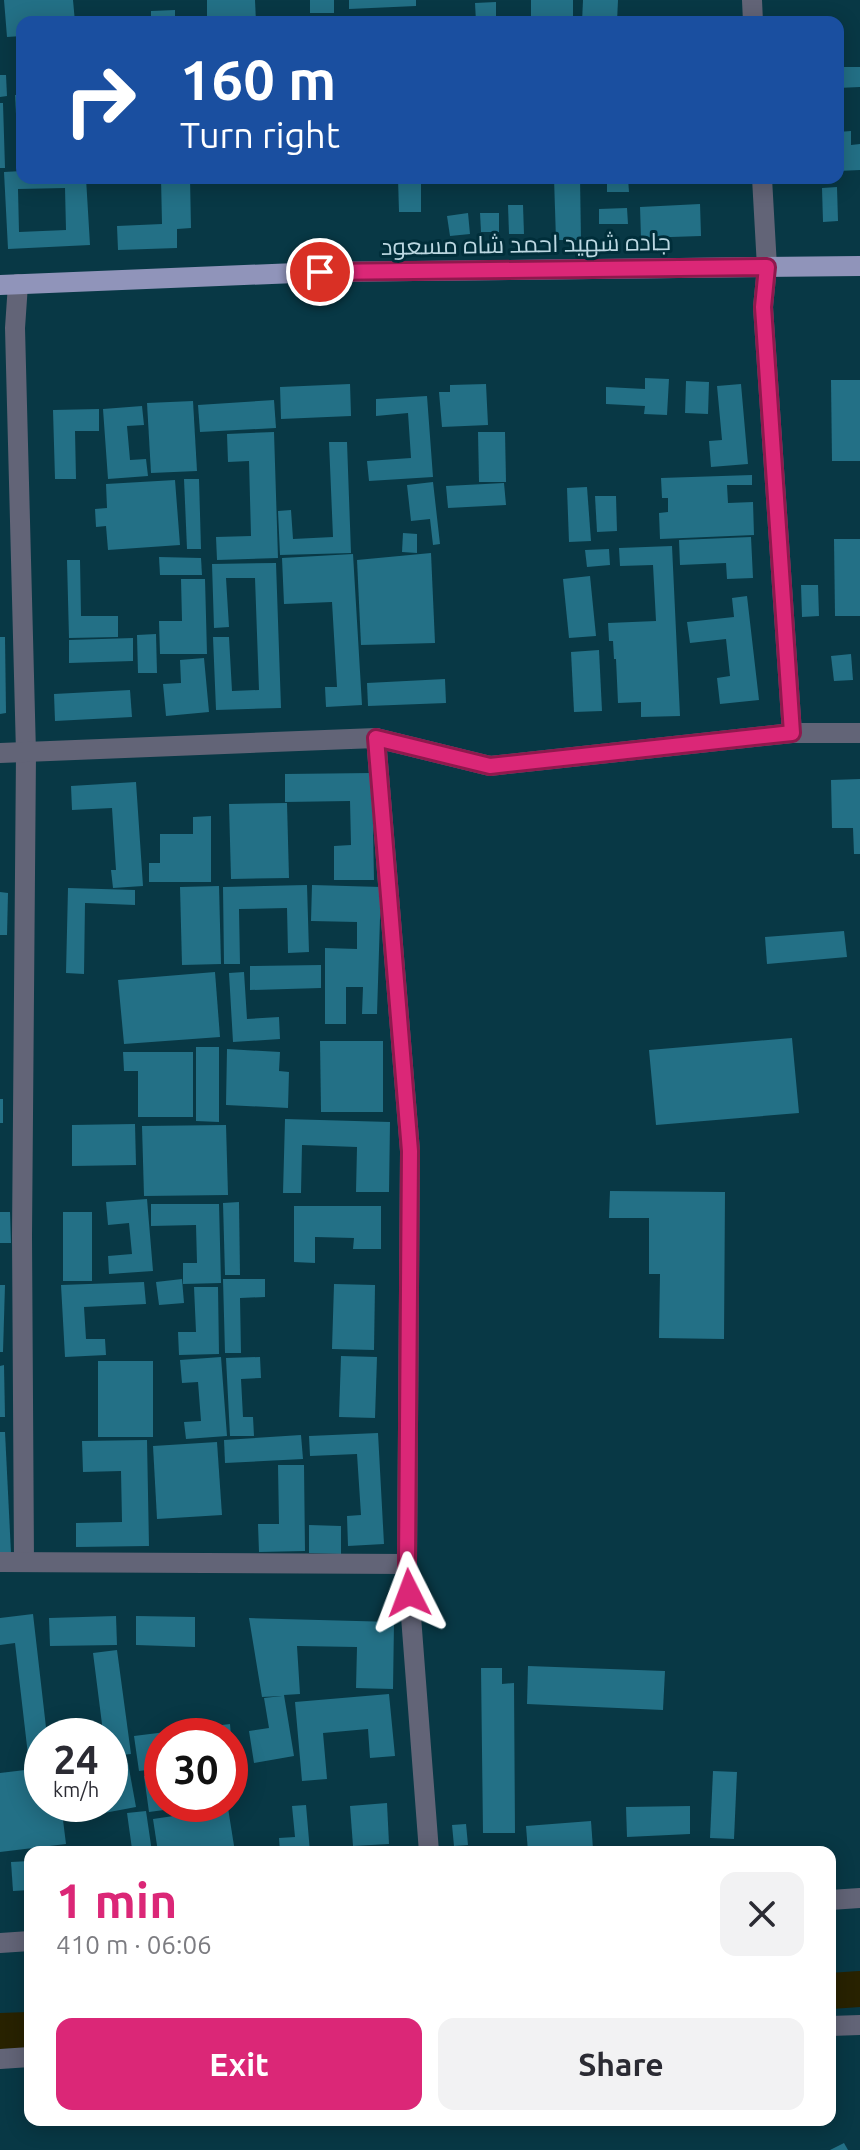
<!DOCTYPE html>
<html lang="en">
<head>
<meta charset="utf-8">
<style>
	:root { --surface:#fff; --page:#f2f2f3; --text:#2b2b33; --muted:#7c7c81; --accent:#db2777 }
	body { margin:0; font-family:Ubuntu,Cairo,sans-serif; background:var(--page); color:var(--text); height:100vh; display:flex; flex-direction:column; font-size:30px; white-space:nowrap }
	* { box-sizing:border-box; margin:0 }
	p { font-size:26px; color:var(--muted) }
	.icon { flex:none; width:44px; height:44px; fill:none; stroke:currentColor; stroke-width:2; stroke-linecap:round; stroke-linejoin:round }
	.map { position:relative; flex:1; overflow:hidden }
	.panel { position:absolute; left:24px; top:1846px; width:812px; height:280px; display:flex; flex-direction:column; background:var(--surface); border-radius:16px; box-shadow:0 4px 20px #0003 }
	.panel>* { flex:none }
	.banner { position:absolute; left:16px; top:16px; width:828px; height:168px; border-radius:16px; box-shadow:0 4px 20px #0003; background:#1a4fa0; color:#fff; overflow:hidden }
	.speed { position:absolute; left:24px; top:1718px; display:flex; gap:16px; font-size:40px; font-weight:700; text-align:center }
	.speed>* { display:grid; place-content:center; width:104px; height:104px; border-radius:50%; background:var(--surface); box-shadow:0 4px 20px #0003; line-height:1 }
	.speed small { font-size:20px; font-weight:400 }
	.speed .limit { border:12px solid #d22; background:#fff; color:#111 }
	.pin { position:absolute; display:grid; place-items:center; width:68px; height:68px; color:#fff; margin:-34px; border:4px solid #fff; border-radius:50%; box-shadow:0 2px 8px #0007 }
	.me { position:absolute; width:88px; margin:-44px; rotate:357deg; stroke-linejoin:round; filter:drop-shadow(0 0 6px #0008) }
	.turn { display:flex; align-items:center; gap:28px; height:168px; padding:0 32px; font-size:36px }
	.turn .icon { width:104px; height:104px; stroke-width:2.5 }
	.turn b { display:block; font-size:56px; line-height:68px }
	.round { display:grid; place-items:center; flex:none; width:84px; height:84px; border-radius:16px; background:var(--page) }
	.summary { display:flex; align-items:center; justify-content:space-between; height:136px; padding:0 32px }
	h1 { font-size:48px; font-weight:600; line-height:60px; color:var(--accent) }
	.primary-button { display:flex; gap:16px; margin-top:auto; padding:16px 32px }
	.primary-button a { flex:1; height:92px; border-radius:16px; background:var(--accent); color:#fff; font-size:32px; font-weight:600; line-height:92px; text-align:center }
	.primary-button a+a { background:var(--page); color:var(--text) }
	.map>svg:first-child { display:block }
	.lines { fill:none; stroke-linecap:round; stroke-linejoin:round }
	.canal { stroke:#282200; stroke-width:36 }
	.building { fill:#237086; fill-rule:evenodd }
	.minor { stroke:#626477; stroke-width:20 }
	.major { stroke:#9094ba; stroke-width:20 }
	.route-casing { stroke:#8e194d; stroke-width:20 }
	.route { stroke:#db2777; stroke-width:14 }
	.labels { text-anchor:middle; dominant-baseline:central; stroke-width:6; stroke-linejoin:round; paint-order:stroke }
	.street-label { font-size:24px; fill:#bcd8e2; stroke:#002e3a }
</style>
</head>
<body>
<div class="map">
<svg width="860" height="2150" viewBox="0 0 860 2150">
	<rect width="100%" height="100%" fill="#083845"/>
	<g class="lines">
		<g class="canal">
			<path d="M 830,1991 L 860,1989"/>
			<path d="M 0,2031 L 30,2030"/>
		</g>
	</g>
	<g class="building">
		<path d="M 4,0 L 73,0 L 75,22 L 22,22 L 22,36 L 7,37 Z"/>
		<path d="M 207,0 L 255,0 L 256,22 L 207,22 Z"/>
		<rect x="310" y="0" width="24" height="13"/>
		<path d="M 349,0 L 416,0 L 416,6 L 349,9 Z"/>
		<rect x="531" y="0" width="42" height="22"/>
		<path d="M 583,0 L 618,0 L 617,22 L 582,22 Z"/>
		<path d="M 496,2 L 496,22 L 476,22 L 475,3 Z"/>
		<path d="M 175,10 L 175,22 L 151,22 L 151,11 Z"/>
		<path d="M 838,67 L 860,67 L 860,87 L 838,88 Z"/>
		<path d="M 0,75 L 6,75 L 7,96 L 0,97 Z"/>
		<path d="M 15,95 L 22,95 L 22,133 L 17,133 Z"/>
		<path d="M 0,103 L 3,103 L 5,168 L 0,168 Z"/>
		<path d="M 851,131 L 851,145 L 860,144 L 860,170 L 838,171 L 838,132 Z"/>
		<path d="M 22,171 L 22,178 L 86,178 L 90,245 L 8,249 L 4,172 ZM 65,188 L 66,230 L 19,232 L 18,189 Z"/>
		<path d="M 161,178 L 190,178 L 191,228 L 177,229 L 177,248 L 118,250 L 117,226 L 162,224 Z"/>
		<path d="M 398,178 L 421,178 L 421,212 L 399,212 Z"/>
		<path d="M 554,178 L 580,178 L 581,240 L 556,240 Z"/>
		<path d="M 607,178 L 628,178 L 629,192 L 607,192 Z"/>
		<path d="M 837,187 L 838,221 L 823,222 L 822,188 Z"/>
		<path d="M 700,204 L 701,236 L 641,238 L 640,207 Z"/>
		<path d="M 508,205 L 523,205 L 524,234 L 509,234 Z"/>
		<path d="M 627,208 L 628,224 L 599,224 L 599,209 Z"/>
		<path d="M 468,213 L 470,234 L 450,236 L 447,216 Z"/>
		<path d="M 480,213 L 499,213 L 499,232 L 481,232 Z"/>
		<path d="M 645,378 L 669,379 L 667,415 L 644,414 L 645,406 L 606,404 L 606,387 L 645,389 Z"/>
		<path d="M 831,380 L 860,380 L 860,461 L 832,461 Z"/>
		<path d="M 686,381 L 709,382 L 708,414 L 685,413 Z"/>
		<path d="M 350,384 L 351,416 L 281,419 L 280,387 Z"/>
		<path d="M 486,384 L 488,425 L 442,427 L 439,392 L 450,392 L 450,385 Z"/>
		<path d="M 741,384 L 748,464 L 711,467 L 709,441 L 722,440 L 717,386 Z"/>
		<path d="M 427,396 L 433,477 L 369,481 L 367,461 L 411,458 L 408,413 L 376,416 L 376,399 Z"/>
		<path d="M 274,400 L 276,428 L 200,432 L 198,405 Z"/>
		<path d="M 193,401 L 197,471 L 151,473 L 147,403 Z"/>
		<path d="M 142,406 L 144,425 L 127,426 L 130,460 L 146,459 L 148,476 L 108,479 L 103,409 Z"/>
		<path d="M 99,409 L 99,431 L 75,431 L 76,479 L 55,479 L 53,410 Z"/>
		<path d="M 274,432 L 278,558 L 217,560 L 216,537 L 251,536 L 249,461 L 228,462 L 227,434 Z"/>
		<path d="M 478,432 L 505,432 L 506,482 L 479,482 Z"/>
		<path d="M 329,442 L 347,442 L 351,553 L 280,555 L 278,511 L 291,510 L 293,539 L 333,537 Z"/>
		<path d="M 752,475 L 752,485 L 727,485 L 728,503 L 753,502 L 754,535 L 660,539 L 659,513 L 668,512 L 668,498 L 662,498 L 661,478 Z"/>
		<path d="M 184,479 L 199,479 L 201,549 L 187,549 Z"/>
		<path d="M 175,480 L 180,545 L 108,550 L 106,526 L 96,527 L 95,509 L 107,508 L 106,484 Z"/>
		<path d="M 433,482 L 440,544 L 433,545 L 430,519 L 411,521 L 407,485 Z"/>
		<path d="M 504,483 L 506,505 L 448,508 L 446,486 Z"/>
		<path d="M 587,487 L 591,541 L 569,542 L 567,488 Z"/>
		<path d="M 595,496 L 616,496 L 617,531 L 597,532 Z"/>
		<path d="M 403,533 L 417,534 L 417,553 L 402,552 Z"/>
		<path d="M 751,537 L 753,578 L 727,579 L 726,563 L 680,565 L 679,540 Z"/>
		<path d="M 834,539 L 860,539 L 860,616 L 835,616 Z"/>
		<path d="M 672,546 L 680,716 L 641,717 L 641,702 L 618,703 L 616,659 L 614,659 L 613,641 L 609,641 L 608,623 L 656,621 L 653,565 L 620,566 L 619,548 Z"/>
		<path d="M 609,549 L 610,565 L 587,567 L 585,550 Z"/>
		<path d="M 431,553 L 435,643 L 361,645 L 357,560 Z"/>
		<path d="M 353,554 L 362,705 L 326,707 L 325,687 L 337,687 L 332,602 L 284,604 L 282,558 Z"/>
		<path d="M 159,557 L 201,558 L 202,575 L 160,575 Z"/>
		<path d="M 67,560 L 80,560 L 81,616 L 118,616 L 118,637 L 69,638 Z"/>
		<path d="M 276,563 L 281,708 L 216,710 L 213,637 L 229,637 L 232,691 L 259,690 L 255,578 L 226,578 L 229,627 L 214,628 L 212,564 Z"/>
		<path d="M 590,576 L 596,636 L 569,638 L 563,579 Z"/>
		<path d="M 181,579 L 205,579 L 207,654 L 160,654 L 159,621 L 182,621 Z"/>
		<path d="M 801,585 L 818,585 L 819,616 L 802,617 Z"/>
		<path d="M 747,596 L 759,700 L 720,704 L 717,678 L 730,676 L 726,639 L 690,643 L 687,622 L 734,617 L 732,598 Z"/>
		<path d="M 156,634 L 157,673 L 138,673 L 137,635 Z"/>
		<path d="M 0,637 L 5,637 L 6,713 L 0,714 Z"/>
		<path d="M 133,638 L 133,661 L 69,663 L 69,640 Z"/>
		<path d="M 599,650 L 602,711 L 574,712 L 571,652 Z"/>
		<path d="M 851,654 L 853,680 L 834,681 L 831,656 Z"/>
		<path d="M 204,658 L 209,712 L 166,716 L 163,684 L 181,683 L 180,660 Z"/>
		<path d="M 445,679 L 446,703 L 368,706 L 367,683 Z"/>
		<path d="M 130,690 L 132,717 L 55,721 L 54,694 Z"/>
		<path d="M 372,773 L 374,880 L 334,880 L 334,846 L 351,845 L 350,801 L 285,802 L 285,774 Z"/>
		<path d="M 860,779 L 860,854 L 854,854 L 853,828 L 832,828 L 831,780 Z"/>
		<path d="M 136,782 L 143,886 L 113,888 L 111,870 L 116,870 L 112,808 L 72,810 L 71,786 Z"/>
		<path d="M 287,803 L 289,878 L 231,879 L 229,804 Z"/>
		<path d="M 211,816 L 211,882 L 149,882 L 149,863 L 160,863 L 160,834 L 193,834 L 193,817 Z"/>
		<path d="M 307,885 L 309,952 L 288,953 L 287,908 L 239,909 L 240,964 L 224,964 L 223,887 Z"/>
		<path d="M 312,885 L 381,887 L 377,1014 L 362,1014 L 363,987 L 346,987 L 346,1024 L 325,1024 L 325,948 L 357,949 L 357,922 L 311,921 Z"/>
		<path d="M 219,886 L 221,964 L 182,965 L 180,887 Z"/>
		<path d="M 68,888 L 135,890 L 135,905 L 85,903 L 84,974 L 66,973 Z"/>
		<path d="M 0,892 L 8,893 L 7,935 L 0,935 Z"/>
		<path d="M 844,931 L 847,957 L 767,964 L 765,937 Z"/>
		<path d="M 321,965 L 321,988 L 250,990 L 250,966 Z"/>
		<path d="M 215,972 L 220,1037 L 124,1044 L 118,980 Z"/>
		<path d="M 244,972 L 247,1019 L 279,1017 L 280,1039 L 233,1042 L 229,973 Z"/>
		<path d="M 792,1038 L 799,1113 L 656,1125 L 649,1050 Z"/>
		<path d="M 320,1041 L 383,1041 L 383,1112 L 321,1112 Z"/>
		<path d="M 196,1047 L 219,1047 L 219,1122 L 196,1121 Z"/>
		<path d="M 227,1049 L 280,1052 L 279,1071 L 289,1072 L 288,1108 L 226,1105 Z"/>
		<path d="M 123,1052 L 193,1052 L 193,1117 L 138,1117 L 138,1071 L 124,1071 Z"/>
		<rect x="0" y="1099" width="3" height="24"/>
		<path d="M 285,1119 L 390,1122 L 389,1192 L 356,1192 L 357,1147 L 302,1145 L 301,1193 L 283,1193 Z"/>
		<path d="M 135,1124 L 136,1165 L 72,1166 L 72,1125 Z"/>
		<path d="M 226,1125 L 228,1195 L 144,1196 L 142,1126 Z"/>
		<path d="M 610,1191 L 725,1192 L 724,1339 L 659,1338 L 660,1274 L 649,1274 L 649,1218 L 609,1218 Z"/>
		<path d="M 147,1199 L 153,1271 L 109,1274 L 108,1256 L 132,1254 L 129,1223 L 108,1225 L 106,1202 Z"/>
		<path d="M 239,1202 L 240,1275 L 225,1275 L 223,1203 Z"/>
		<path d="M 151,1204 L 219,1204 L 221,1283 L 183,1284 L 183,1263 L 197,1263 L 196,1225 L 151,1226 Z"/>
		<path d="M 294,1206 L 381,1206 L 381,1249 L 353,1249 L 354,1238 L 315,1237 L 315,1263 L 294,1262 Z"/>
		<path d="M 0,1212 L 10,1212 L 11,1243 L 0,1243 Z"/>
		<rect x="63" y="1212" width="29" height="69"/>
		<path d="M 182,1279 L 184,1303 L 159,1305 L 156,1282 Z"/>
		<path d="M 223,1279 L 265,1279 L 265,1297 L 240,1298 L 241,1353 L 225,1353 Z"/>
		<path d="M 144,1282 L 146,1304 L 84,1307 L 86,1339 L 105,1339 L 106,1355 L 65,1357 L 61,1285 Z"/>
		<path d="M 334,1284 L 375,1285 L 374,1350 L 332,1349 Z"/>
		<path d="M 0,1285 L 5,1285 L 3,1352 L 0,1352 Z"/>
		<path d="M 194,1287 L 218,1287 L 219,1354 L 179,1355 L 178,1332 L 196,1332 Z"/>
		<path d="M 341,1356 L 377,1357 L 375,1418 L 339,1417 Z"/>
		<path d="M 221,1357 L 227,1436 L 186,1439 L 184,1422 L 201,1421 L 198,1382 L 182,1383 L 180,1360 Z"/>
		<path d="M 260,1357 L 261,1378 L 241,1379 L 243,1417 L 253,1417 L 254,1436 L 230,1436 L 226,1358 Z"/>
		<rect x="98" y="1361" width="55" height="76"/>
		<path d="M 4,1365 L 5,1417 L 0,1417 L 0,1366 Z"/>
		<path d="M 0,1432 L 5,1432 L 11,1553 L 0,1553 Z"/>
		<path d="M 378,1433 L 384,1544 L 348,1546 L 347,1516 L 361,1515 L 357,1454 L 310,1456 L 309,1436 Z"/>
		<path d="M 301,1435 L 303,1459 L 225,1463 L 224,1440 Z"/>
		<path d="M 147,1440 L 149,1546 L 76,1547 L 76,1523 L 122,1522 L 121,1471 L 83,1472 L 82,1441 Z"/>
		<path d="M 217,1442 L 222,1515 L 157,1519 L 153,1446 Z"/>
		<path d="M 278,1465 L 304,1465 L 305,1551 L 259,1552 L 258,1524 L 279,1524 Z"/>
		<path d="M 309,1525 L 341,1526 L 341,1554 L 309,1553 Z"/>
		<path d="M 33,1614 L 47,1736 L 42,1736 L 42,1753 L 28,1755 L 15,1643 L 0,1645 L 0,1618 Z"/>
		<path d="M 116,1616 L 117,1645 L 50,1646 L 49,1618 Z"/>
		<path d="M 136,1616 L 195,1617 L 195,1647 L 136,1645 Z"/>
		<path d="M 249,1618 L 394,1622 L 393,1689 L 356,1688 L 357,1647 L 297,1646 L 300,1694 L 284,1695 L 294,1756 L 254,1763 L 249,1731 L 269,1728 L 264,1698 L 282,1696 L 262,1697 Z"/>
		<path d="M 117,1650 L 131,1754 L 110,1756 L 110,1736 L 90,1736 L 90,1734 L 103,1732 L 93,1653 Z"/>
		<path d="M 528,1666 L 665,1671 L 663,1710 L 527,1704 Z"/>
		<path d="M 481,1668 L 502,1668 L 502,1684 L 514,1683 L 515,1833 L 483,1833 Z"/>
		<path d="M 389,1694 L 395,1756 L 370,1758 L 368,1729 L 323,1733 L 327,1779 L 302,1781 L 295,1702 Z"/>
		<path d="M 230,1724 L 231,1736 L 162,1736 L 162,1768 L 139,1771 L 134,1736 Z"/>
		<path d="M 128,1763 L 136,1807 L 88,1816 L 86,1804 L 110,1804 L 110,1766 Z"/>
		<path d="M 42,1768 L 42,1804 L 61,1804 L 66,1844 L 0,1852 L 0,1773 Z"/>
		<path d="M 713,1771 L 737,1772 L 734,1839 L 710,1838 Z"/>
		<path d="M 162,1774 L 162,1804 L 194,1804 L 194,1806 L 149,1812 L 144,1776 Z"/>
		<path d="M 387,1803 L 389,1844 L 353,1846 L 350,1806 Z"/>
		<path d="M 306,1805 L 310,1852 L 280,1852 L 279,1838 L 295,1837 L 292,1806 Z"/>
		<path d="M 690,1806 L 690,1834 L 627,1837 L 626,1807 Z"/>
		<path d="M 228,1808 L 235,1852 L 158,1852 L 153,1819 Z"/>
		<path d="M 146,1811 L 152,1852 L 121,1852 L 121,1850 L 132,1849 L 127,1813 Z"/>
		<path d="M 591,1821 L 593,1849 L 528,1852 L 526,1826 Z"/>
		<path d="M 466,1824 L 468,1845 L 454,1846 L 452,1825 Z"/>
		<path d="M 30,1861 L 30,1890 L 13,1891 L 11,1862 Z"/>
		<path d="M 844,2143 L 848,2150 L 830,2150 Z"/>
	</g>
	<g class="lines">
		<g class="minor">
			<path d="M 752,0 L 753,22"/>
			<path d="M 762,178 L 767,267 L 763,307 L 792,733"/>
			<path d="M 18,284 L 15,328 L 26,753 L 22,1236 L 24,1562"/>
			<path d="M 376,738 L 410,1151 L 407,1564 L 429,1852"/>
			<path d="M 0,753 L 376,738 L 490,766 L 792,733 L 860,733"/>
			<path d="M 0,1562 L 407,1564"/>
			<path d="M 830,1900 L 860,1898"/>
			<path d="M 0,1943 L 30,1941"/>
			<path d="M 830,2026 L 860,2025"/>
			<path d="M 0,2059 L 30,2057"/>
		</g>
		<path class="major" d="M 0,285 L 320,272 L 860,266"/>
	</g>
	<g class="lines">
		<defs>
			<path id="route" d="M 320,272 L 767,267 L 763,307 L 792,733 L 490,766 L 376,738 L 410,1151 L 407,1564 L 409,1593"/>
		</defs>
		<use href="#route" class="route-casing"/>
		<use href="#route" class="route"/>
	</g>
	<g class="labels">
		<g class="street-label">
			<text transform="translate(526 244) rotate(-1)">جاده شهيد احمد شاه مسعود</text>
		</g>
	</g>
</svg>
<div class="speed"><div>24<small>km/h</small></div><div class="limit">30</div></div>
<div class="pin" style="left:320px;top:272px;background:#d93025"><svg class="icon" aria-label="arrive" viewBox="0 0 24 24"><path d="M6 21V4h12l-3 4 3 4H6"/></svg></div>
<svg class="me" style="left:409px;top:1593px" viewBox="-20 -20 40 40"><path d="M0-17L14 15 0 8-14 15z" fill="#db2777" stroke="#fff" stroke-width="4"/></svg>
<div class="banner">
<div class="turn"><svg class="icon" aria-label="right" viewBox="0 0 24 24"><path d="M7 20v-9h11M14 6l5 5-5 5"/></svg><div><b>160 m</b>Turn right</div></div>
</div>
<section class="panel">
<div class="summary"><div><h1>1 min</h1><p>410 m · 06:06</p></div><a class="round"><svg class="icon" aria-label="close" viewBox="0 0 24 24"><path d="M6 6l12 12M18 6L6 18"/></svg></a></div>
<div class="primary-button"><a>Exit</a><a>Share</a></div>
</section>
</div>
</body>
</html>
